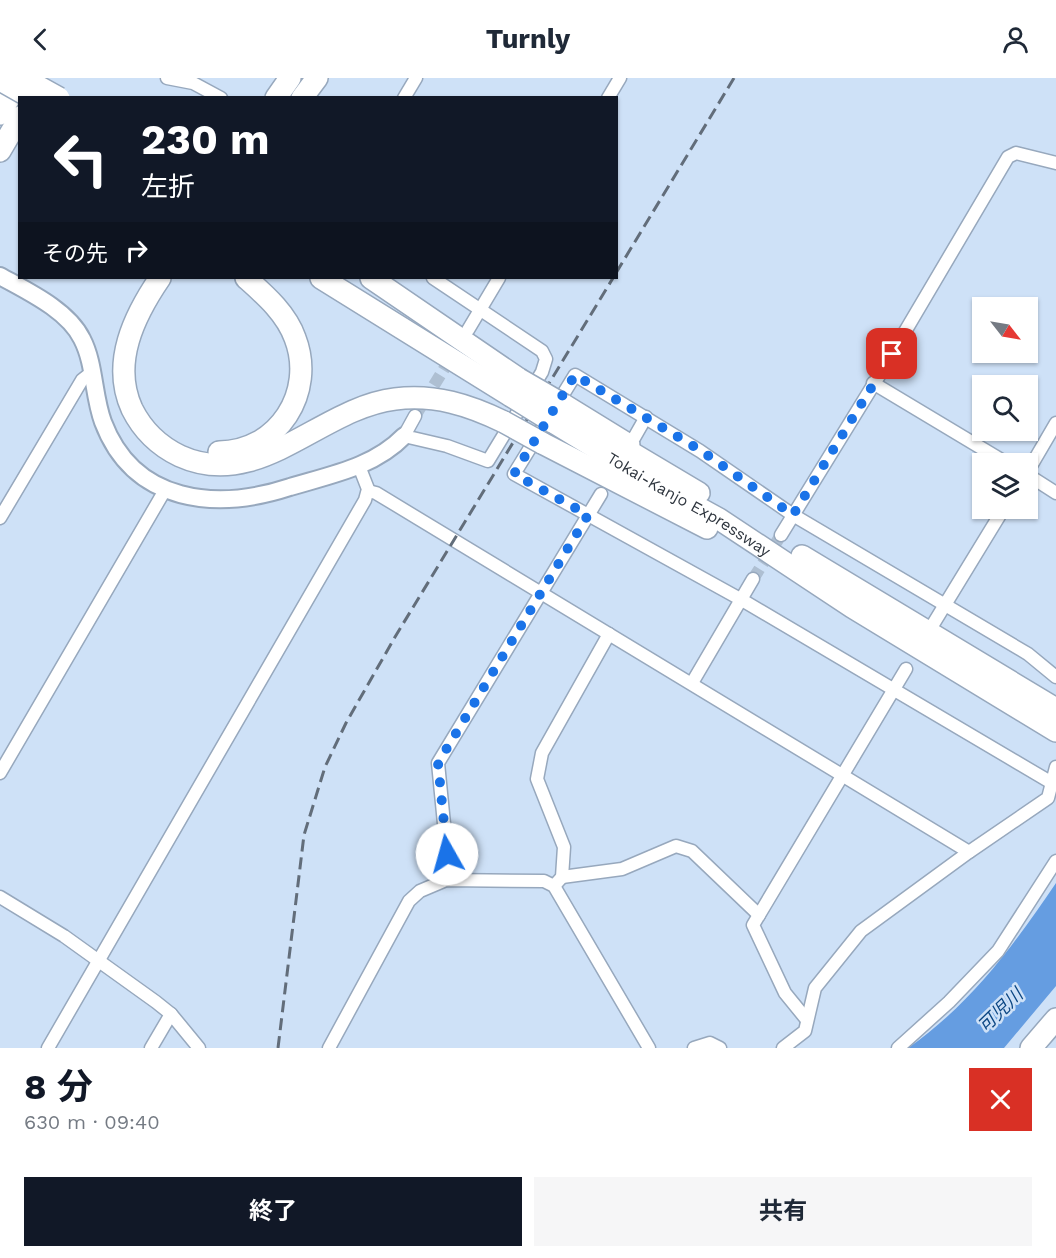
<!DOCTYPE html>
<html lang="ja">
<head>
<meta charset="utf-8">
<style>
	:root { --surface:#fff; --page:#f6f6f7; --text:#1f2937; --muted:#747a83; --accent:#111827 }
	body { margin:0; font-family:"Work Sans","Noto Sans JP",sans-serif; background:var(--page); color:var(--text); height:100vh; display:flex; flex-direction:column; font-size:22px; white-space:nowrap }
	* { box-sizing:border-box; margin:0 }
	p { font-size:20px; color:var(--muted) }
	.icon { flex:none; width:33px; height:33px; fill:none; stroke:currentColor; stroke-width:2; stroke-linecap:round; stroke-linejoin:round }
	.map { position:relative; height:970px; overflow:hidden }
	.details { display:flex; flex-direction:column; background:var(--surface); flex:1 }
	.details>* { flex:none }
	.guide { position:absolute; left:18px; top:18px; width:600px; height:183px; border-radius:0px; box-shadow:0 2px 4px #0004; background:#111827; color:#fff; overflow:hidden }
	.needle { width:39px; rotate:121deg }
	.buttons { position:absolute; left:972px; top:219px; display:grid; gap:12px }
	.buttons a { display:grid; place-items:center; width:66px; height:66px; border-radius:0px; background:var(--surface); box-shadow:0 2px 4px #0004; font-size:30px }
	.pin { position:absolute; display:grid; place-items:center; width:51px; height:51px; color:#fff; margin:-26px; border-radius:12px; box-shadow:0 3px 9px #0006 }
	.me { position:absolute; width:66px; margin:-33px; rotate:353deg; stroke-linejoin:round; filter:drop-shadow(0 0 4px #0008) }
	.turn { display:flex; align-items:center; gap:21px; height:126px; padding:0 24px; font-size:27px }
	.turn .icon { width:78px; height:78px; stroke-width:2.5 }
	.turn b { display:block; font-size:42px; line-height:51px }
	.then { display:flex; align-items:center; height:57px; padding:0 24px; background:#0003; gap:12px; font-size:22px }
	.round { display:grid; place-items:center; flex:none; width:63px; height:63px; border-radius:0px; background:var(--page) }
	.headline { display:flex; align-items:center; justify-content:space-between; height:102px; padding:0 24px }
	h1 { font-size:36px; font-weight:700; line-height:45px; color:var(--accent) }
	.action { display:flex; gap:12px; margin-top:auto; padding:12px 24px }
	.action a { flex:1; height:69px; border-radius:0px; background:var(--accent); color:#fff; font-size:24px; font-weight:700; line-height:69px; text-align:center }
	.action a+a { background:var(--page); color:var(--text) }
	header { display:flex; justify-content:space-between; align-items:center; height:78px; padding:0 24px; background:var(--surface); font-size:27px; font-weight:700 }
	.map>svg:first-child { display:block }
	.water { fill:#659de1 }
	.lines { fill:none; stroke-linecap:round; stroke-linejoin:round }
	.street-tunnel { stroke:#aebfd2; stroke-width:12; stroke-dasharray:12 6; stroke-linecap:butt }
	.street-casing { stroke:#97a8bd; stroke-width:15 }
	.secondary-casing { stroke:#97a8bd; stroke-width:20 }
	.highway-casing { stroke:#97a8bd; stroke-width:24 }
	.street { stroke:#fff; stroke-width:12 }
	.secondary { stroke:#fff; stroke-width:16 }
	.highway { stroke:#fff; stroke-width:21 }
	.rail { stroke:#626d7a; stroke-width:3; stroke-dasharray:12 6; stroke-linecap:butt }
	.highway-bridge-casing { stroke:#97a8bd; stroke-width:24; stroke-linecap:butt }
	.highway-bridge { stroke:#fff; stroke-width:21 }
	.route { stroke:#1a73e8; stroke-width:10; stroke-dasharray:0 18 }
	.labels { text-anchor:middle; dominant-baseline:central; stroke-width:5; stroke-linejoin:round; paint-order:stroke }
	.street-label { font-size:16px; fill:#2f363f; stroke:#cee1f7 }
	.water-label { font-size:18px; font-style:italic; fill:#0b4683; stroke:#cee1f7 }
</style>
</head>
<body>
<header><svg class="icon" aria-label="back" viewBox="0 0 24 24"><path d="M15 5l-7 7 7 7"/></svg>Turnly<svg class="icon" aria-label="person" viewBox="0 0 24 24"><circle cx="12" cy="8" r="4"/><path d="M4 21q1-7 8-7t8 7"/></svg></header>
<div class="map">
<svg width="1056" height="970" viewBox="0 0 1056 970">
	<rect width="100%" height="100%" fill="#cee1f7"/>
	<path class="water" d="M 1056,805 L 1056,908 L 1004,970 L 908,970 C 971,926 1013,868 1056,805 Z"/>
	<g class="lines">
		<g class="street-tunnel">
			<path d="M 415,338 L 465,257"/>
			<path d="M 753,501 L 781,457"/>
		</g>
		<defs>
			<g id="street">
				<path d="M 167,0 L 193,5 L 221,20"/>
				<path d="M 404,20 L 416,0"/>
				<path d="M 608,20 L 620,0"/>
				<path d="M 468,252 L 499,200"/>
				<path d="M 873,305 L 1008,386"/>
				<path d="M 415,338 L 404,358 L 447,368 L 488,383 L 542,294 L 546,281 L 542,273 L 433,200"/>
				<path d="M 634,360 L 646,339"/>
				<path d="M 1028,393 L 1056,345"/>
				<path d="M 1028,397 L 1056,415"/>
				<path d="M 368,413 L 376,415 L 969,774"/>
				<path d="M 0,440 L 82,302 L 91,295"/>
				<path d="M 781,457 L 880,296 L 1008,79 L 1016,75 L 1056,85"/>
				<path d="M 932,548 L 1004,430"/>
				<path d="M 692,605 L 753,501"/>
				<path d="M 0,695 L 165,412"/>
				<path d="M 1052,705 L 742,522 L 514,396 L 575,297 L 700,373 L 793,437 L 1028,576 L 1056,599"/>
				<path d="M 562,799 L 622,791 L 676,768 L 692,773 L 759,837"/>
				<path d="M 446,802 L 447,776 L 438,685 L 601,416"/>
				<path d="M 554,808 L 562,799 L 564,769 L 537,701 L 542,675 L 609,556"/>
				<path d="M 0,819 L 64,858 L 156,924 L 171,936 L 199,970"/>
				<path d="M 807,942 L 785,915 L 753,847 L 906,591"/>
				<path d="M 48,970 L 365,422 L 368,411 L 359,388"/>
				<path d="M 151,970 L 171,936"/>
				<path d="M 329,970 L 409,823 L 420,813 L 446,802 L 544,803 L 554,808 L 649,970"/>
				<path d="M 694,970 L 710,965 L 720,970"/>
				<path d="M 783,970 L 805,953 L 815,910 L 861,853 L 969,774 L 1048,720 L 1056,689"/>
				<path d="M 898,970 L 949,924 L 998,873 L 1056,783"/>
			</g>
			<path id="secondary" d="M 0,198 C 27,213 68,232 82,261 C 95,286 93,317 103,344 C 134,426 217,433 290,409 C 330,397 374,389 404,358"/>
			<g id="highway">
				<path d="M 276,20 L 290,0"/>
				<path d="M 302,20 L 317,0"/>
				<path d="M 0,36 L 21,0"/>
				<path d="M 0,73 L 20,39"/>
				<path d="M 160,200 C 134,238 111,285 132,331 C 142,351 159,368 180,378 C 259,414 320,330 395,321 C 435,316 469,327 504,344"/>
				<path d="M 321,200 L 511,318"/>
				<path d="M 371,200 L 519,301"/>
				<path d="M 564,327 L 629,367"/>
				<path id="s1" d="M 553,344 L 655,406 L 719,441 L 852,529 L 1056,653"/>
				<path d="M 542,365 L 707,450"/>
				<path d="M 615,365 L 699,415"/>
				<path d="M 219,374 C 278,374 316,314 295,260 C 286,235 265,217 246,200"/>
				<path d="M 802,478 L 1056,631"/>
				<path d="M 1031,970 L 1056,941"/>
			</g>
		</defs>
		<use href="#street" class="street-casing"/>
		<use href="#secondary" class="secondary-casing"/>
		<use href="#highway" class="highway-casing"/>
		<use href="#street" class="street"/>
		<use href="#secondary" class="secondary"/>
		<use href="#highway" class="highway"/>
		<g class="rail">
			<path d="M 616,195 L 734,0"/>
			<path d="M 278,970 L 304,757 L 325,689 L 346,645 L 395,559 L 613,200"/>
		</g>
		<defs>
			<g id="highway-bridge">
				<path d="M 23,0 L 59,20"/>
				<path d="M 0,2 L 32,20"/>
				<path d="M 519,301 L 564,327"/>
				<path d="M 511,318 L 553,344"/>
				<path d="M 504,344 L 542,365"/>
			</g>
		</defs>
		<use href="#highway-bridge" class="highway-bridge-casing"/>
		<use href="#highway-bridge" class="highway-bridge"/>
	</g>
	<g class="lines">
		<path class="route" d="M 447,776 L 438,685 L 588,437 L 514,396 L 575,297 L 700,372 L 793,437 L 892,276"/>
	</g>
	<g class="labels">
		<g class="street-label">
			<text stroke="none"><textPath href="#s1" startOffset="159">Tokai-Kanjo Expressway</textPath></text>
		</g>
		<g class="water-label">
			<text transform="translate(1000 932) rotate(-44)">可児川</text>
		</g>
	</g>
</svg>
<div class="buttons">
<a><svg class="needle" viewBox="-14 -14 28 28"><path d="M0-13l5 13h-10z" fill="#e53935"/><path d="M0 13l5-13h-10z" fill="#747a83"/></svg></a>
<a><svg class="icon" aria-label="search" viewBox="0 0 24 24"><circle cx="10" cy="10" r="6"/><path d="M15 15l6 6"/></svg></a>
<a><svg class="icon" aria-label="layers" viewBox="0 0 24 24"><path d="M12 4l9 5-9 5-9-5zM3 14l9 5 9-5"/></svg></a>
</div>
<div class="pin" style="left:892px;top:276px;background:#d93025"><svg class="icon" aria-label="arrive" viewBox="0 0 24 24"><path d="M6 21V4h12l-3 4 3 4H6"/></svg></div>
<svg class="me" style="left:447px;top:776px" viewBox="-20 -20 40 40"><circle r="19" fill="#fff"/><path d="M0-13L10 11 0 6-10 11z" fill="#1a73e8"/></svg>
<div class="guide">
<div class="turn"><svg class="icon" aria-label="left" viewBox="0 0 24 24"><path d="M17 20v-9H6M10 6l-5 5 5 5"/></svg><div><b>230 m</b>左折</div></div>
<div class="then">その先<svg class="icon" aria-label="right" viewBox="0 0 24 24"><path d="M7 20v-9h11M14 6l5 5-5 5"/></svg></div>
</div>
</div>
<section class="details">
<div class="headline"><div><h1>8 分</h1><p>630 m · 09:40</p></div><a class="round" style="background:#d93025;color:#fff"><svg class="icon" aria-label="close" viewBox="0 0 24 24"><path d="M6 6l12 12M18 6L6 18"/></svg></a></div>
<div class="action"><a>終了</a><a>共有</a></div>
</section>
</body>
</html>
